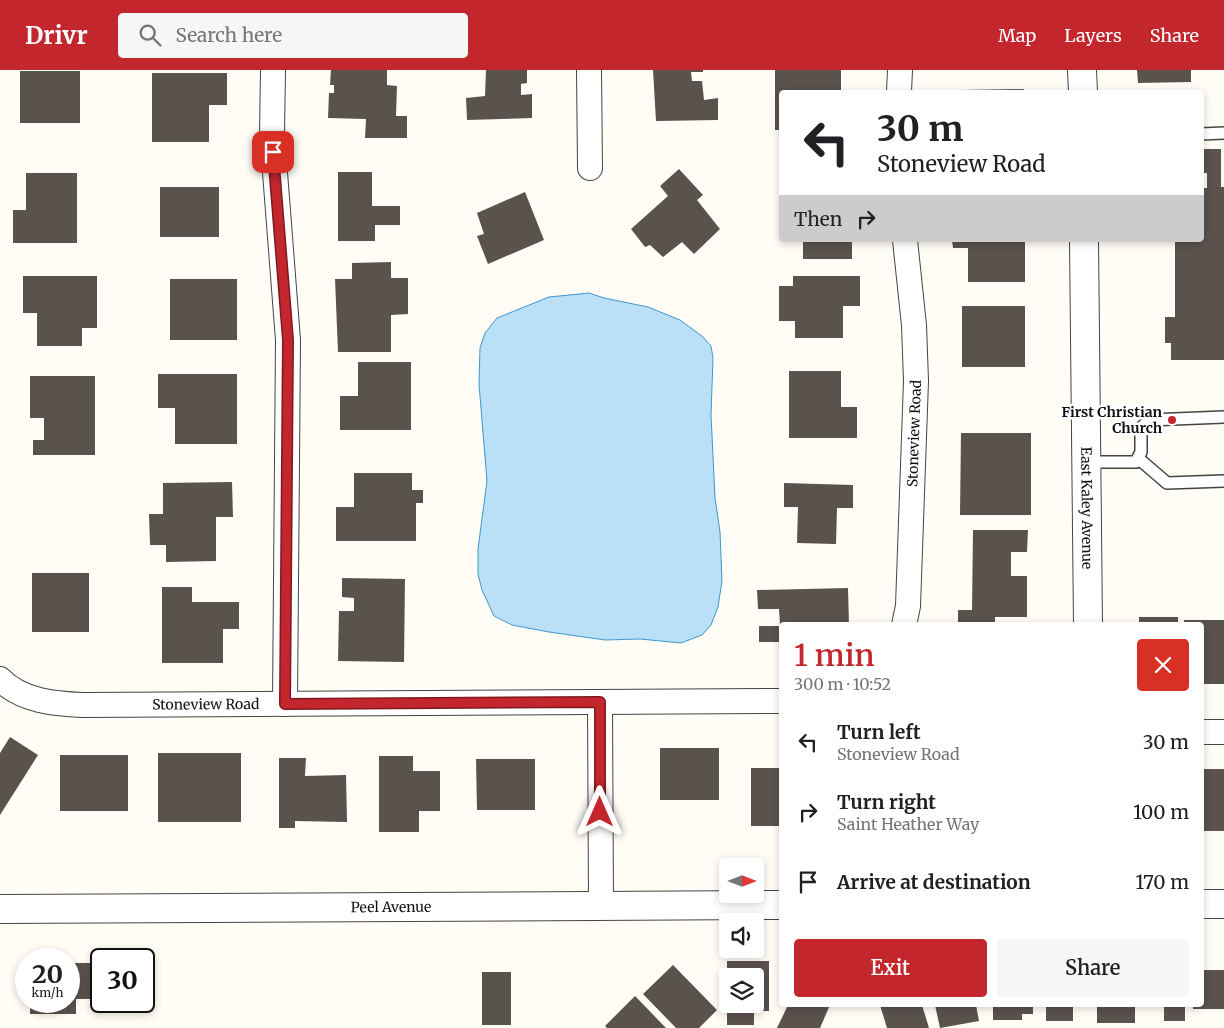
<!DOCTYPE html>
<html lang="en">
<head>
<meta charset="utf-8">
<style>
	:root { --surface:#fff; --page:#f6f6f6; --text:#202124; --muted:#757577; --accent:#c4262e }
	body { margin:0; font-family:Merriweather,serif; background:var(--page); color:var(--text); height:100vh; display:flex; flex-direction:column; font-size:19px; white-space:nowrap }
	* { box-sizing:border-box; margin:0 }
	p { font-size:16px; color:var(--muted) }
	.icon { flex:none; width:28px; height:28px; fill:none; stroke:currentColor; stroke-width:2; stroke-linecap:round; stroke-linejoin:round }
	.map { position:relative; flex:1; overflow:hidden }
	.sheet { position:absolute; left:779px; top:552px; width:425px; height:385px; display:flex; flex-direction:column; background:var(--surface); border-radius:5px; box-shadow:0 2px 8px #0003 }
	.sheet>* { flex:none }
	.guide { position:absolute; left:779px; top:20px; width:425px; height:152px; border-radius:5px; box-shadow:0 2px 8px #0003; background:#fff; color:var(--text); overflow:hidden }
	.needle { width:32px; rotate:90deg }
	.controls { position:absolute; left:719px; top:788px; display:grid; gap:10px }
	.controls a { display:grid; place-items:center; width:45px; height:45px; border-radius:5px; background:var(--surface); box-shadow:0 2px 8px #0003; font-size:25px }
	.speed { position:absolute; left:15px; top:878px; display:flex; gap:10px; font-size:25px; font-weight:700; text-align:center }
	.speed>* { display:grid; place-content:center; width:65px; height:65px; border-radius:50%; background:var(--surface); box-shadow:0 2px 8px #0003; line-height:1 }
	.speed small { font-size:12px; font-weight:400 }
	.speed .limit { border:2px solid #111; border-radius:8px; background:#fff; color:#111 }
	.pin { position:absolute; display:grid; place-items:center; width:42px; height:42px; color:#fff; margin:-21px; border-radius:10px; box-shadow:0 2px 8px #0006 }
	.me { position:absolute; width:55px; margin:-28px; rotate:0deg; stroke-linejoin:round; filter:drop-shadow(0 0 4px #0008) }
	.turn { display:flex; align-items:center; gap:18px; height:105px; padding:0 15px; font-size:22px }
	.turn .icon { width:65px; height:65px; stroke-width:2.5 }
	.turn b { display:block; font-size:35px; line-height:42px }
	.then { display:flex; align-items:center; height:48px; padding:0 15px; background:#0003; gap:10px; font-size:19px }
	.round { display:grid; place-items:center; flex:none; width:52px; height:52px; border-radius:5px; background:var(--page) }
	.head { display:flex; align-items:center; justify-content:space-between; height:85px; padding:0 15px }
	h1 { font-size:30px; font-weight:600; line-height:38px; color:var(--accent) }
	.primary-button { display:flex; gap:10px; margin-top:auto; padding:10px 15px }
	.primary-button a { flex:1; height:58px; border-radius:5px; background:var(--accent); color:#fff; font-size:20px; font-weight:600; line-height:58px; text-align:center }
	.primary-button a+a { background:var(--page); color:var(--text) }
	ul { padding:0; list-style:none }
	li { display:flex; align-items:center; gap:15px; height:70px; padding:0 15px }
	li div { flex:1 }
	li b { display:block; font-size:19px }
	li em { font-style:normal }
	header { display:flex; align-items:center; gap:30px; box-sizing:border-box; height:70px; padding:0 25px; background:var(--accent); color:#fff }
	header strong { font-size:24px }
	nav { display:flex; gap:28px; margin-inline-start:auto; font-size:18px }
	.search { width:350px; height:45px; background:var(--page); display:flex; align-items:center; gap:12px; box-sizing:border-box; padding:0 18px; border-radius:5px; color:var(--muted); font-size:19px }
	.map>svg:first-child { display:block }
	.water { fill:#b9e0f7; stroke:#3f96cf }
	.building { fill:#5a524d }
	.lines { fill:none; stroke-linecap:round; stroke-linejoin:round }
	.service-casing { stroke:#444; stroke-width:14 }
	.minor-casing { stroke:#444; stroke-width:26 }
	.tertiary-casing { stroke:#444; stroke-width:30 }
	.service { stroke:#fff; stroke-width:11 }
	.minor { stroke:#fff; stroke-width:24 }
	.tertiary { stroke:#fff; stroke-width:28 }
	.route-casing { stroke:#7f191e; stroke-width:12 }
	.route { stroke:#c4262e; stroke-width:9 }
	.poi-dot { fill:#c4262e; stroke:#fff; stroke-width:2 }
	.labels { text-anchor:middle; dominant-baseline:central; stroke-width:5; stroke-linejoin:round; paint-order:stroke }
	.poi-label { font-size:14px; font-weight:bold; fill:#111; stroke:#fff; text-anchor:end }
	.street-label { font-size:14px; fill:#111; stroke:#fff }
</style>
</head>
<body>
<header>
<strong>Drivr</strong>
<div class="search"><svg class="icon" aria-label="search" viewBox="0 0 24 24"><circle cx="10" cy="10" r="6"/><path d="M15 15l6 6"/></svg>Search here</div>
<nav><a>Map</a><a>Layers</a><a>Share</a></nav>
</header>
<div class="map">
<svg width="1224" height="958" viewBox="0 0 1224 958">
	<rect width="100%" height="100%" fill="#fffdf5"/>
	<path class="water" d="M 589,223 L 604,228 L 648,237 L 680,250 L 702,266 L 711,276 L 713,288 L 711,345 L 715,428 L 720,462 L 722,511 L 718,537 L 711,555 L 702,565 L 681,573 L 640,569 L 605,570 L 549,562 L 512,555 L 494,546 L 482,520 L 478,504 L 478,479 L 487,411 L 479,314 L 480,278 L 485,263 L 497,248 L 549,227 Z"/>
	<g class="building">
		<path d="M 331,0 L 387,0 L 387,15 L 397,16 L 396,46 L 407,46 L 407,68 L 365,68 L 366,49 L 328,48 L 329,23 L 334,23 L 334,15 L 330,15 Z"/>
		<path d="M 486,0 L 527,0 L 527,13 L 521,14 L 521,25 L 532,24 L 532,48 L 467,50 L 466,28 L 485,26 Z"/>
		<path d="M 653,0 L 703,0 L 703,2 L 691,2 L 692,11 L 702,11 L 704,30 L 718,28 L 718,50 L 656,51 Z"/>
		<path d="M 775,0 L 841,0 L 841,22 L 781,22 L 781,60 L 775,60 Z"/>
		<path d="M 1137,0 L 1191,0 L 1191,12 L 1138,13 Z"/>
		<rect x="20" y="1" width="60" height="52"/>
		<path d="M 152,3 L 227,3 L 227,35 L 209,35 L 209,72 L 152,72 Z"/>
		<path d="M 1024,19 L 1024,22 L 961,22 L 961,20 Z"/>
		<path d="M 1201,79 L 1221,79 L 1221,117 L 1224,117 L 1224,290 L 1171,290 L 1171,273 L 1165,273 L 1165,247 L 1175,247 L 1175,170 L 1201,170 L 1201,118 L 1207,118 L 1207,103 L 1201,103 Z"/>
		<path d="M 679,99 L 703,125 L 697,130 L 720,159 L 694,184 L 682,172 L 663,187 L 650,175 L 645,177 L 631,159 L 668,126 L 660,116 Z"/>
		<path d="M 338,102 L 372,102 L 372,136 L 400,136 L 400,155 L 375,155 L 375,171 L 338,171 Z"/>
		<path d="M 26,103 L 77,103 L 77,173 L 13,173 L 13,140 L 26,140 Z"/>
		<rect x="160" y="117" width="59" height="50"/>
		<path d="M 525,122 L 544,170 L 488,194 L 477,166 L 484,164 L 477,143 Z"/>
		<rect x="803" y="170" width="49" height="19"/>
		<path d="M 952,170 L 1025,170 L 1025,212 L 968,212 L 968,178 L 953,178 Z"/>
		<path d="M 391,192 L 391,208 L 408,208 L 408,244 L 391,245 L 391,282 L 338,282 L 335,209 L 352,209 L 352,193 Z"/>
		<path d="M 23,206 L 97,206 L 97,258 L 82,258 L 82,276 L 37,276 L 37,243 L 23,243 Z"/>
		<path d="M 793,206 L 860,206 L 860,236 L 843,236 L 843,268 L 795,268 L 795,251 L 779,251 L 779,216 L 793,216 Z"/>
		<rect x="170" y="209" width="67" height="61"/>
		<rect x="962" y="236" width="63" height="61"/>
		<path d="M 358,292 L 411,292 L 411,360 L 340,360 L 340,326 L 358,326 Z"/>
		<path d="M 789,301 L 841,301 L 841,337 L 857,337 L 857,368 L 789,368 Z"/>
		<path d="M 158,304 L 237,304 L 237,374 L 175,374 L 175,338 L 158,338 Z"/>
		<path d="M 30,306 L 95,306 L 95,385 L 33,385 L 33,370 L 44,370 L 44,348 L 30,348 Z"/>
		<path d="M 961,363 L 1031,363 L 1031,445 L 960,445 Z"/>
		<path d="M 354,403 L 412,403 L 412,420 L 423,420 L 423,433 L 416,433 L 416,471 L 336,471 L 336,437 L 354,437 Z"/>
		<path d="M 232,412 L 233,447 L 216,447 L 216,491 L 166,492 L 166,475 L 150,475 L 149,444 L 163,444 L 163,413 Z"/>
		<path d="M 784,413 L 853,415 L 853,438 L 837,438 L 836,474 L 797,473 L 798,437 L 784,437 Z"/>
		<path d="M 973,460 L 1028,460 L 1027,482 L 1011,482 L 1011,506 L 1027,506 L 1027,547 L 995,547 L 995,555 L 958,555 L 958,540 L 972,540 Z"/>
		<rect x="32" y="503" width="57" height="59"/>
		<path d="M 342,508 L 405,509 L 404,592 L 338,591 L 339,541 L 354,541 L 354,528 L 342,527 Z"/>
		<path d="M 162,517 L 192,517 L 192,532 L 239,532 L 239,559 L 223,559 L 223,593 L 162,593 Z"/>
		<path d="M 848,518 L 849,555 L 780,555 L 779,539 L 758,539 L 757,520 Z"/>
		<rect x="1139" y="547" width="39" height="8"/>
		<path d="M 1184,550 L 1224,550 L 1224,614 L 1201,614 L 1201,555 L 1184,555 Z"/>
		<rect x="759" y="556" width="22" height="16"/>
		<path d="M 10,667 L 38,685 L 0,745 L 0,683 Z"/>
		<rect x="660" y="678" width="59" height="52"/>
		<rect x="158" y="683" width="83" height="69"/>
		<rect x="60" y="685" width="68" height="56"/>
		<path d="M 379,686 L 413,686 L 413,701 L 440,701 L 440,741 L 419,741 L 419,762 L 379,762 Z"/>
		<path d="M 279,688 L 306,688 L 305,706 L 346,705 L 347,752 L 295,751 L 295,758 L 279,758 Z"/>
		<path d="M 476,689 L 535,689 L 535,740 L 477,740 Z"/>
		<rect x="751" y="698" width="30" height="58"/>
		<rect x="1201" y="699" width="23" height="62"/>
		<path d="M 727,891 L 769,891 L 769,941 L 754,941 L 754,955 L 727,955 L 727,934 L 755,934 L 755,906 L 727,906 Z"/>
		<path d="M 69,893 L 94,893 L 94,929 L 76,929 L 76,944 L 30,944 L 30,931 L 69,931 Z"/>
		<path d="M 673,895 L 717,940 L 699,958 L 676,958 L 643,924 Z"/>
		<path d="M 1201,900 L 1224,900 L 1224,939 L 1193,939 L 1193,935 L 1201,935 Z"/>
		<rect x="482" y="902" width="29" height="53"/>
		<path d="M 635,926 L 666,958 L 607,958 L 605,956 Z"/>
		<path d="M 788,935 L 830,935 L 820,958 L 777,958 Z"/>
		<path d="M 880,935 L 922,935 L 929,958 L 887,958 Z"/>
		<path d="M 935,935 L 976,935 L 979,951 L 940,958 Z"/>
		<path d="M 993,935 L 1033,935 L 1033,944 L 1022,944 L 1022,950 L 993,950 Z"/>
		<rect x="1046" y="935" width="27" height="16"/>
		<rect x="1097" y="935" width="38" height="18"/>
		<rect x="1164" y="935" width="21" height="16"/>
	</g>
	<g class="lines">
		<defs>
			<g id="service">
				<path d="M 1201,64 L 1224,63"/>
				<path d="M 1139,389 L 1167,413 L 1224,411"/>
				<path d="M 1087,392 L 1136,392 L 1141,382 L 1141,358 L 1149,350 L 1224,347"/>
			</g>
			<g id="minor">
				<path d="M 273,0 L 272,64 L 288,270 L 285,634"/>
				<path d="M 589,0 L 590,98"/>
				<path d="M 899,22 L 900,0"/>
				<path id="s1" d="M 904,555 L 908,536 L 916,311 L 914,255 L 905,170"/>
				<path id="s2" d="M 0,609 C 21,631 55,634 83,635 L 781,631"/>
				<path d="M 600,632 L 601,835"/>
				<path d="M 1201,662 L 1224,662"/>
			</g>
			<g id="tertiary">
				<path d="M 1082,0 L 1083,22"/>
				<path id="s3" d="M 1084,170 L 1088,555"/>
				<path d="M 1201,834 L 1224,834"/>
				<path id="s4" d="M 0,839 L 781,835"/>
			</g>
		</defs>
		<use href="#service" class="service-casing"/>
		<use href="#minor" class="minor-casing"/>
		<use href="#tertiary" class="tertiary-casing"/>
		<use href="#service" class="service"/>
		<use href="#minor" class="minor"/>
		<use href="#tertiary" class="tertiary"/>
	</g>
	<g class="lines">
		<defs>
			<path id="route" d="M 273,82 L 288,270 L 285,634 L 600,632 L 600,742"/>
		</defs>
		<use href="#route" class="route-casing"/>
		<use href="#route" class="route"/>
	</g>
	<circle class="poi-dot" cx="1172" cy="350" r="5"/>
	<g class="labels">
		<g class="poi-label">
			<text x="1162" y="342">First Christian<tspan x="1162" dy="16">Church</tspan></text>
		</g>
		<g class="street-label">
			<text stroke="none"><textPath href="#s1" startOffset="192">Stoneview Road</textPath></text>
			<text stroke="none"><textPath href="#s3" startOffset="268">East Kaley Avenue</textPath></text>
			<text stroke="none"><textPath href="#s2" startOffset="212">Stoneview Road</textPath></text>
			<text stroke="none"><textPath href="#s4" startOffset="391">Peel Avenue</textPath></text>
		</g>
	</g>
</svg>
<div class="controls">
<a><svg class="needle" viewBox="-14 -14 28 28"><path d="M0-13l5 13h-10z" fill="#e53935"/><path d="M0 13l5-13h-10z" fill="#757577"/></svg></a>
<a><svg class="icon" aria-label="sound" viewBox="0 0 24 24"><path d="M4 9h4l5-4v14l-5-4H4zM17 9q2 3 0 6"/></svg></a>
<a><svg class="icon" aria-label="layers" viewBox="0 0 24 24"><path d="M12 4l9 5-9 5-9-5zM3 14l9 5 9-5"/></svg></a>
</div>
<div class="speed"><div>20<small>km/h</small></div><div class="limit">30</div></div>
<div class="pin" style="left:273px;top:82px;background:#d93025"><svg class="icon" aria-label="arrive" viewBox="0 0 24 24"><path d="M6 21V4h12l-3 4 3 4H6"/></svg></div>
<svg class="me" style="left:600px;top:742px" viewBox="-20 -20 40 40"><path d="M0-17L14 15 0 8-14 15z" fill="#c4262e" stroke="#fff" stroke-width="4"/></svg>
<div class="guide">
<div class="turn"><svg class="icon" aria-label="left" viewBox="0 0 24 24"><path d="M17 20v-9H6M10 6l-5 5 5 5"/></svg><div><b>30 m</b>Stoneview Road</div></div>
<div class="then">Then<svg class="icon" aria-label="right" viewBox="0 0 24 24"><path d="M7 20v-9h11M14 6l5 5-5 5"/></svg></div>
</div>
<section class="sheet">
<div class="head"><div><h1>1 min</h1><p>300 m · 10:52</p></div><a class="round" style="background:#d93025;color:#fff"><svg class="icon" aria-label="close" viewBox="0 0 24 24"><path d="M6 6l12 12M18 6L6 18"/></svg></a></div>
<ul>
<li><svg class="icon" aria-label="left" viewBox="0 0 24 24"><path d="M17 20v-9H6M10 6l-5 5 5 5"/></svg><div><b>Turn left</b><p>Stoneview Road</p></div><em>30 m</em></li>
<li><svg class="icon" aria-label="right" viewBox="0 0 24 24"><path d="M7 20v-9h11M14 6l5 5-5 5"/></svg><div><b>Turn right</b><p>Saint Heather Way</p></div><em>100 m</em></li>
<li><svg class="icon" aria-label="arrive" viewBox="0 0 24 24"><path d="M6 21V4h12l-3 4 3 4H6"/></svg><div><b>Arrive at destination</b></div><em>170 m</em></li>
</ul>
<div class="primary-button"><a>Exit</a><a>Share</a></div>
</section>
</div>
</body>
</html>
